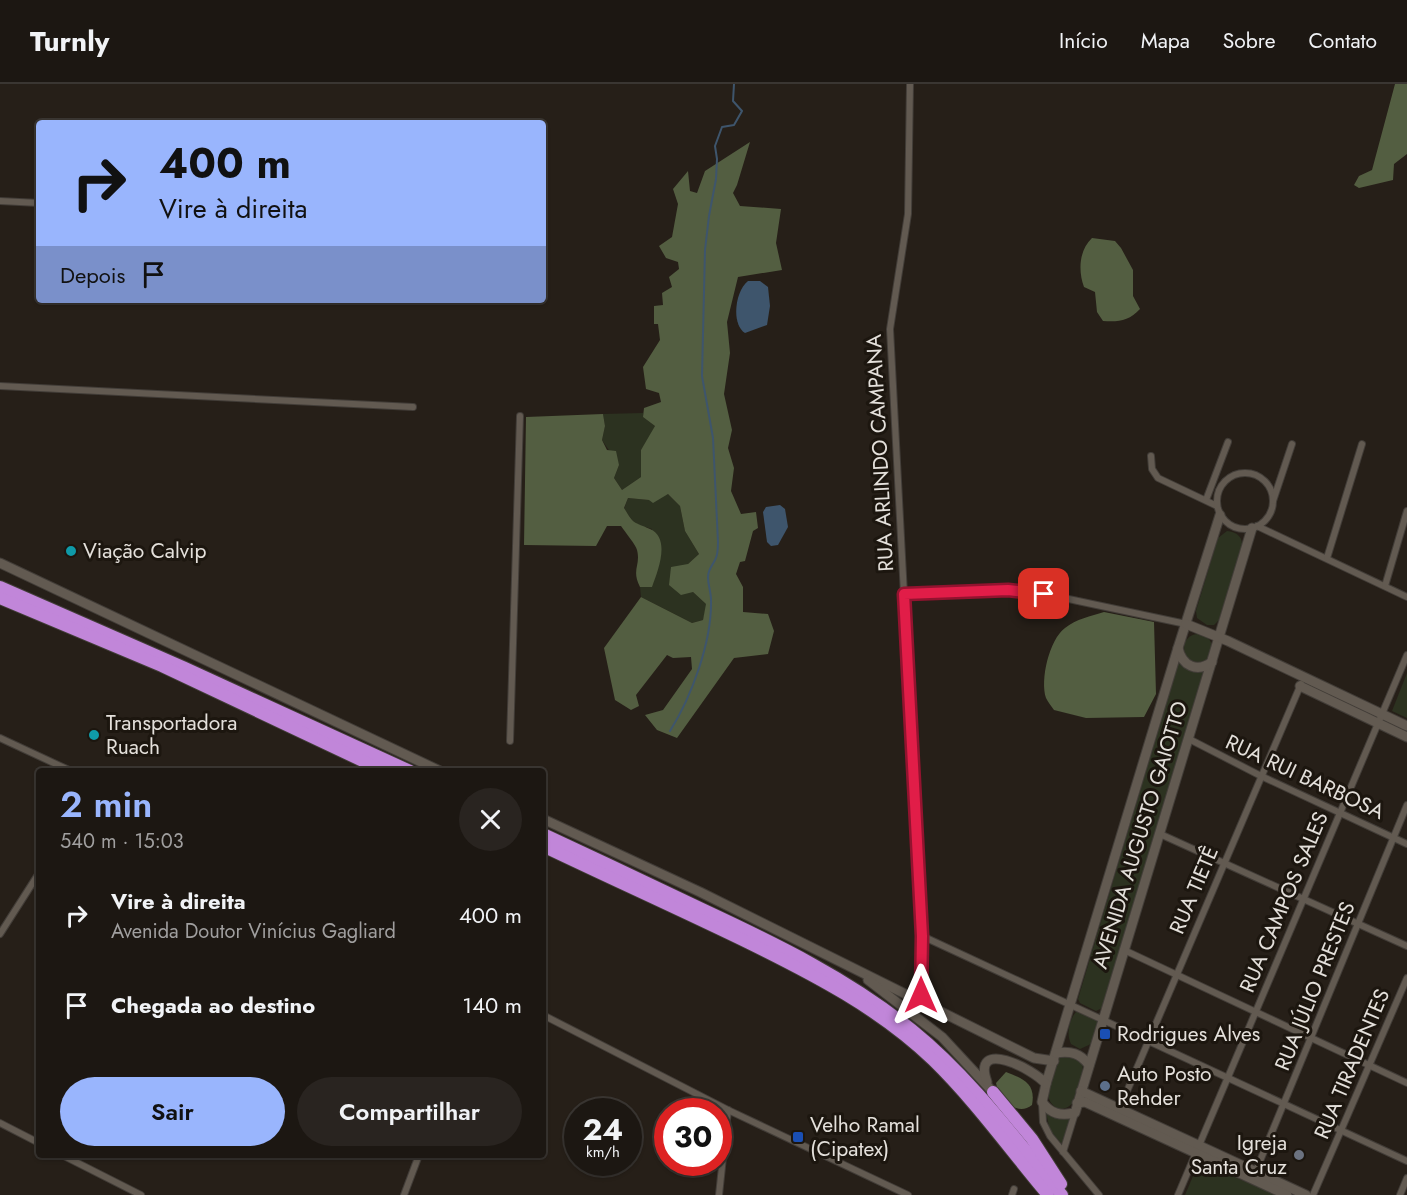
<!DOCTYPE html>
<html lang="pt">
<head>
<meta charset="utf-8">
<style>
	:root { --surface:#1c1712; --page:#292420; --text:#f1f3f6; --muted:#a09f9f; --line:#3a3632; --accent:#99b5fd }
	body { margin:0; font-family:Jost,sans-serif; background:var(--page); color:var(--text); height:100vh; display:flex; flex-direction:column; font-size:22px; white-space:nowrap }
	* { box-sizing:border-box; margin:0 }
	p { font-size:20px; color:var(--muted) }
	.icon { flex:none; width:33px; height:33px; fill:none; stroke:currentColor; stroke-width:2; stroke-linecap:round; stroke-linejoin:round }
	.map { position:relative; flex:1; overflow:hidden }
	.panel { position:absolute; left:36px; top:684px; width:510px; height:390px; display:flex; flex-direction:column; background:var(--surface); border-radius:6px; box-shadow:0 2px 4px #0004,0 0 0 2px var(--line) }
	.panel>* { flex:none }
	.guide { position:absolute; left:36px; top:36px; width:510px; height:183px; border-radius:6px; box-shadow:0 2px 4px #0004,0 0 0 2px var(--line); background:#99b5fd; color:#111; overflow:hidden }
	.speed { position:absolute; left:564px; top:1014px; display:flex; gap:12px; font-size:30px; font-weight:700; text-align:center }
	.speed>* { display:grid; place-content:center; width:78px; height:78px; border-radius:50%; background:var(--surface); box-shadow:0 2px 4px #0004,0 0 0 2px var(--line); line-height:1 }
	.speed small { font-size:15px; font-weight:400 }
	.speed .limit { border:9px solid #d22; background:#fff; color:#111 }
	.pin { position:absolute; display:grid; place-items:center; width:51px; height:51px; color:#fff; margin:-26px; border-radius:12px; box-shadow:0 3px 9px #0006 }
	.me { position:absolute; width:66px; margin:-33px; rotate:0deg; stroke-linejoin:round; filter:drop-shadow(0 0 4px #0008) }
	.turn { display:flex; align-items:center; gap:21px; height:126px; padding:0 24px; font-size:27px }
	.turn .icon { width:78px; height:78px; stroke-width:2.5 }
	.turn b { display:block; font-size:42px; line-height:51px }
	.then { display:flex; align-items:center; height:57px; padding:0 24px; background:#0003; gap:12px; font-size:22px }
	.round { display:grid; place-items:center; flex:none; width:63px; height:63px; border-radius:32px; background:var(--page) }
	.headline { display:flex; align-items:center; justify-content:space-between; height:102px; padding:0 24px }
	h1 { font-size:36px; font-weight:600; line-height:45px; color:var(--accent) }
	.primary-button { display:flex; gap:12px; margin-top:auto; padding:12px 24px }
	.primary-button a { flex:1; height:69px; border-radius:36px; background:var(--accent); color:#111; font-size:24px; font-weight:600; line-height:69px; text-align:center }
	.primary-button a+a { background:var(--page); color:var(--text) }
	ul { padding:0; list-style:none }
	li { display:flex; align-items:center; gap:18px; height:90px; padding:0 24px }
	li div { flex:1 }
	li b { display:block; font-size:22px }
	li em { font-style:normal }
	header { display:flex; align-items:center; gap:36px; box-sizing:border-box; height:84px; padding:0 30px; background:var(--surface); border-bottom:2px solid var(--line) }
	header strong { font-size:28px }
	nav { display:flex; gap:33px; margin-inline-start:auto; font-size:21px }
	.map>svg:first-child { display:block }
	.green { fill:#2c3220 }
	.forest { fill:#535e41 }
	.water { fill:#3e556c }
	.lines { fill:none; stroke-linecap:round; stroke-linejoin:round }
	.stream { stroke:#3e556c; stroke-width:2 }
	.street-casing { stroke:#423d38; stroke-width:8 }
	.secondary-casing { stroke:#423d38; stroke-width:11 }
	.highway-casing { stroke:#423d38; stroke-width:14 }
	.street { stroke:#625a51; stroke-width:6 }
	.secondary { stroke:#625a51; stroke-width:9 }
	.highway { stroke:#c186d9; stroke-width:12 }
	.route-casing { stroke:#92132f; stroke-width:15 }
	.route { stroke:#e11d48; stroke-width:10 }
	.culture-dot { fill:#0f9aa8; stroke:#1c160f; stroke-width:2 }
	.transit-dot { fill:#1a4fb4; stroke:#1c160f; stroke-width:2 }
	.service-dot { fill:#5c6f8a; stroke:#1c160f; stroke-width:2 }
	.worship-dot { fill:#6b7280; stroke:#1c160f; stroke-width:2 }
	.labels { text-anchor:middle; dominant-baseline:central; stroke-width:6; stroke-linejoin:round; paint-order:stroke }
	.street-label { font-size:21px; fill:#e4e0db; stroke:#1c160f }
	.poi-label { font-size:21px; fill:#e4e0db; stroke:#1c160f; text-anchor:start }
</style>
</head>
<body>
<header>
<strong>Turnly</strong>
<nav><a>Início</a><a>Mapa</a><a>Sobre</a><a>Contato</a></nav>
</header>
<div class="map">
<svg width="1407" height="1111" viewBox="0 0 1407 1111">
	<rect width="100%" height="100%" fill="#261f18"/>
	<g class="green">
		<path d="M 643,329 L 643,333 L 655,342 L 651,351 L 641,366 L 641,393 L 622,406 L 614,394 L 619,381 L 602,356 L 605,342 L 603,330 Z"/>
		<path d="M 668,410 L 680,422 L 685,447 L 699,470 L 688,480 L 693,508 L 707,521 L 703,536 L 692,539 L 641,513 L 640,503 L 652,502 L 652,445 L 635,440 L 624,425 L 628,414 L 649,416 Z"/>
		<path d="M 1227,447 C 1237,448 1243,453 1242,463 L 1219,536 L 1214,541 L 1207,541 L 1197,534 L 1196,527 L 1218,454 Z"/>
		<circle cx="1198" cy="564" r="14"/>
		<path d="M 1178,579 L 1193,588 L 1205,587 L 1102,924 L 1096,927 L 1080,919 L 1078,915 Z"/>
		<path d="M 1407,589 L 1407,634 L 1392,627 Z"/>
		<path d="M 1077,927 L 1098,937 L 1099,939 L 1091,960 L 1080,965 L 1071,960 C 1066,950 1069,935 1077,927 Z"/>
		<path d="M 1070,970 L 1083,979 C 1082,996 1079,1027 1058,1025 C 1039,1014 1052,991 1057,975 Z"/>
		<path d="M 1046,1028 L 1071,1033 L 1062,1060 L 1050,1047 Z"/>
		<path d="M 1199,1078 L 1277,1111 L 1185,1111 Z"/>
	</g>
	<g class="forest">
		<path d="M 1395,0 L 1407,0 L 1407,70 L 1394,80 L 1393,96 L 1359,104 L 1354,101 L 1359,92 L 1372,86 Z"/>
		<path d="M 750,58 L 737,101 L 733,109 L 740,122 L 781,125 L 776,159 L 782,186 L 738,193 L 727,238 L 730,269 L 724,310 L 732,346 L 728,364 L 734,384 L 731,407 L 741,430 L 756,428 L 758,444 L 753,447 L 745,477 L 740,478 L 736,490 L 743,503 L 743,528 L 768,530 L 774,547 L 768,570 L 734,574 L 677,654 L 657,646 L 645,631 L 663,626 L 692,585 L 691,573 L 673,574 L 667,571 L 636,611 L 639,622 L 631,626 L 615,616 L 604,564 L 641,513 L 692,539 L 703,536 L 706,520 L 693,508 L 681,511 L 669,501 L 671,483 L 688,480 L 699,470 L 685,447 L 680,422 L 668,410 L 653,419 L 649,416 L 628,414 L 624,424 C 635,442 633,437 650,445 C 671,454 658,487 652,503 L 640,503 C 631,485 641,482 637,466 C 636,461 625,448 621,442 L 607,442 L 596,462 L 524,461 L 526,333 L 603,330 L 605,342 L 602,356 L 607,366 L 616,367 L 619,381 L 614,394 L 622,406 L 641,393 L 641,366 L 655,342 L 643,333 L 644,324 L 661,318 L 659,309 L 646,305 L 643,283 L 660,256 L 658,240 L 654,240 L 654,222 L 663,221 L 662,209 L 672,203 L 669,193 L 679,185 L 678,178 L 666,174 L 659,162 L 672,153 L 678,120 L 673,105 L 688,87 L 690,107 L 697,109 L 705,87 Z"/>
		<path d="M 1092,154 L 1115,157 L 1121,164 L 1133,186 L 1133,212 L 1140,225 C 1129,237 1119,238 1103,237 L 1097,228 L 1095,208 L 1084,203 C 1078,187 1079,166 1092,154 Z"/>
		<path d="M 1104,528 L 1154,538 L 1156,610 L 1144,633 L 1086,634 L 1054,626 C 1052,623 1048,618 1046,614 C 1040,596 1049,556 1065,544 C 1076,535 1091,532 1104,528 Z"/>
		<path d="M 1006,988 C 1024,995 1036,1000 1032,1021 C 1017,1033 999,1015 996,999 Z"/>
	</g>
	<g class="water">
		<path d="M 748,197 L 760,197 L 768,203 L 770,222 L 767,241 L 745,249 C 731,240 735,207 748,197 Z"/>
		<path d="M 780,421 L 785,425 L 788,443 L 778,461 L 771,462 L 767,458 L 763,428 L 766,423 Z"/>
	</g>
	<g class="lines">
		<path class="stream" d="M 670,647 C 692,612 712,557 711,516 C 711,508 708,501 708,493 C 708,486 712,482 715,476 C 718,471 718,464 718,458 L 713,354 L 702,292 L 705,166 L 709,132 L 716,95 L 717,75 L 715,62 L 722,43 L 734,41 L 742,27 L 733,17 L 734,0"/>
		<defs>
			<g id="street">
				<path d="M 910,0 L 908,130 L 890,245 L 922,852 L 921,918"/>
				<path d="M 0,117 L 39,119"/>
				<path d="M 0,302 L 413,323"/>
				<path d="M 1151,372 L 1152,385 L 1158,394 L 1217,422"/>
				<circle cx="1245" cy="417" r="28"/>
				<path d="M 1206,416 L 1228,358"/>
				<path d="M 1273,417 L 1292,360"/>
				<path d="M 1257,442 L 1407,513"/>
				<path d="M 1327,474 L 1362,360"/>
				<path d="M 1385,502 L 1407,427"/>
				<path d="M 904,510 L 1008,506 L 1031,507 L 1186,540"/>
				<path d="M 0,654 L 71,687"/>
				<path d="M 1189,655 L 1261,692 L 1407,760"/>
				<path d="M 510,657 L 520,332"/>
				<path d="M 1160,750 L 1407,862"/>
				<path d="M 0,850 L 39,789"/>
				<path d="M 922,852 L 1407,1077"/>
				<path d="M 1124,866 L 1407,999"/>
				<path d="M 543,931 L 728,1026 L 908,1111"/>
				<path d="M 1042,1019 L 1043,1038 L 1050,1052 L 1099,1111"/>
				<path d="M 1119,1026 L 1301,600"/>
				<path d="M 0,1039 L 39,1059"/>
				<path d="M 1063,1068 L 1075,1029"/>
				<path d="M 62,1071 L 141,1111"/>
				<path d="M 1255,1089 L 1407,721"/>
				<path d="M 404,1111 L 419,1071"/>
				<path d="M 719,1111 L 728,1026"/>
				<path d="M 1012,1111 L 1014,1105"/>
				<path d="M 1178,1111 L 1407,571"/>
				<path d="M 1313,1111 L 1407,894"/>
				<path d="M 1400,1111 L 1407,1094"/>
			</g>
			<g id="secondary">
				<path d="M 1220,431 L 1178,564 L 1046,1000 L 1042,1018 C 1051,1030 1060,1032 1075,1029 L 1252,444"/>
				<path d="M 0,479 L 440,687"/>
				<path d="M 1186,540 L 1228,557 L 1407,642"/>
				<path d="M 1178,564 C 1182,582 1197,589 1212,578"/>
				<path d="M 1300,602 L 1407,653"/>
				<path d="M 543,735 L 700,808 L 1034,974 L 1054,977"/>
				<path d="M 868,896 L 942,953 L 993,1008"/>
				<path d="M 1056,969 C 1071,967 1080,969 1089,981"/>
				<path d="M 987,998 C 971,953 1034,985 1046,1000"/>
				<path d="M 1081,1007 L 1306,1111"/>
				<path d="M 1077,1019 L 1085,1018 L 1287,1111"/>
			</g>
			<g id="highway">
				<path d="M 0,503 L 185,584 L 410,687"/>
				<path d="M 0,514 L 162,582 L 384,687"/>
				<path d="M 543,750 C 597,775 650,800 704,826 C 777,860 849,895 912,946 C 970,993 1015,1054 1062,1111"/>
				<path d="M 543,762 C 612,795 681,826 749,859 C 814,891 880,925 933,976 C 975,1017 1010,1066 1048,1111"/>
				<path d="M 993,1008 L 1032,1055 L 1061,1100"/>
			</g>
		</defs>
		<use href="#street" class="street-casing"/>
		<use href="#secondary" class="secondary-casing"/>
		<use href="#highway" class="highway-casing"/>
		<use href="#street" class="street"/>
		<use href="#secondary" class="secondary"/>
		<use href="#highway" class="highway"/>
	</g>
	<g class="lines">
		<defs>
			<path id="route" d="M 921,911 L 922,852 L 904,510 L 1008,506 L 1044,510"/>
		</defs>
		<use href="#route" class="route-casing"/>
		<use href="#route" class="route"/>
	</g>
	<g class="culture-dot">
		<circle cx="71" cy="467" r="6"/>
		<circle cx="94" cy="651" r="6"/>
	</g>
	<g class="transit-dot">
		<rect x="1099" y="944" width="12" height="12" rx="3"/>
		<rect x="792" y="1047" width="12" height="12" rx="3"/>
	</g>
	<circle class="service-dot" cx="1105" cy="1002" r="6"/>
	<circle class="worship-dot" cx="1299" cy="1071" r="6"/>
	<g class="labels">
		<g class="street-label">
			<text transform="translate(880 369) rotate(-93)">RUA ARLINDO CAMPANA</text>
			<text transform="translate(1305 693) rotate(25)">RUA RUI BARBOSA</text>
			<text transform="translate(1140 751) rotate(-73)">AVENIDA AUGUSTO GAIOTTO</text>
			<text transform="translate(1194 806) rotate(-67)">RUA TIETÊ</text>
			<text transform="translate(1284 818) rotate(-67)">RUA CAMPOS SALES</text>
			<text transform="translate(1315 902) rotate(-68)">RUA JÚLIO PRESTES</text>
			<text transform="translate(1352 980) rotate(-67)">RUA TIRADENTES</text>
		</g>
		<g class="poi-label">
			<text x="83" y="467">Viação Calvip</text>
			<text x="106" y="639">Transportadora<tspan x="106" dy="24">Ruach</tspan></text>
			<text x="1117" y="950">Rodrigues Alves</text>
			<text x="1117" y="990">Auto Posto<tspan x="1117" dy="24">Rehder</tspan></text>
			<text x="810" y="1041">Velho Ramal<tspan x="810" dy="24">(Cipatex)</tspan></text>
			<text x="1287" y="1059" text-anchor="end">Igreja<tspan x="1287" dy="24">Santa Cruz</tspan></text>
		</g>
	</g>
</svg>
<div class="speed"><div>24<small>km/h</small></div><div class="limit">30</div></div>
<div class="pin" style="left:1044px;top:510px;background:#d93025"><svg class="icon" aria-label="arrive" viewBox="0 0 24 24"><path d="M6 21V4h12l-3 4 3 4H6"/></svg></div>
<svg class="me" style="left:921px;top:911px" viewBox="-20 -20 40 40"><path d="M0-17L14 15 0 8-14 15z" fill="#e11d48" stroke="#fff" stroke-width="4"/></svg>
<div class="guide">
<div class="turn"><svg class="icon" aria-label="right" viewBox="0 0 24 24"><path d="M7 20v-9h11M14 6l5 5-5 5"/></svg><div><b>400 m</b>Vire à direita</div></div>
<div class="then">Depois<svg class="icon" aria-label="arrive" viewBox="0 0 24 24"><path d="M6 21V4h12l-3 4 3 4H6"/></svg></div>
</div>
<section class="panel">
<div class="headline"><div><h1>2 min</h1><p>540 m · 15:03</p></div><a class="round"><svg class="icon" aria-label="close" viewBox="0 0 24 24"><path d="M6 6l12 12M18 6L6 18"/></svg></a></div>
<ul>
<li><svg class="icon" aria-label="right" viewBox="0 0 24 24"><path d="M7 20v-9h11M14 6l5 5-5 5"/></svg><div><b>Vire à direita</b><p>Avenida Doutor Vinícius Gagliard</p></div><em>400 m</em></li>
<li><svg class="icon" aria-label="arrive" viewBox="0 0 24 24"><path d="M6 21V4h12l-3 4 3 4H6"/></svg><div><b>Chegada ao destino</b></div><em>140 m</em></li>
</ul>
<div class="primary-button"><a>Sair</a><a>Compartilhar</a></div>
</section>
</div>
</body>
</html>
